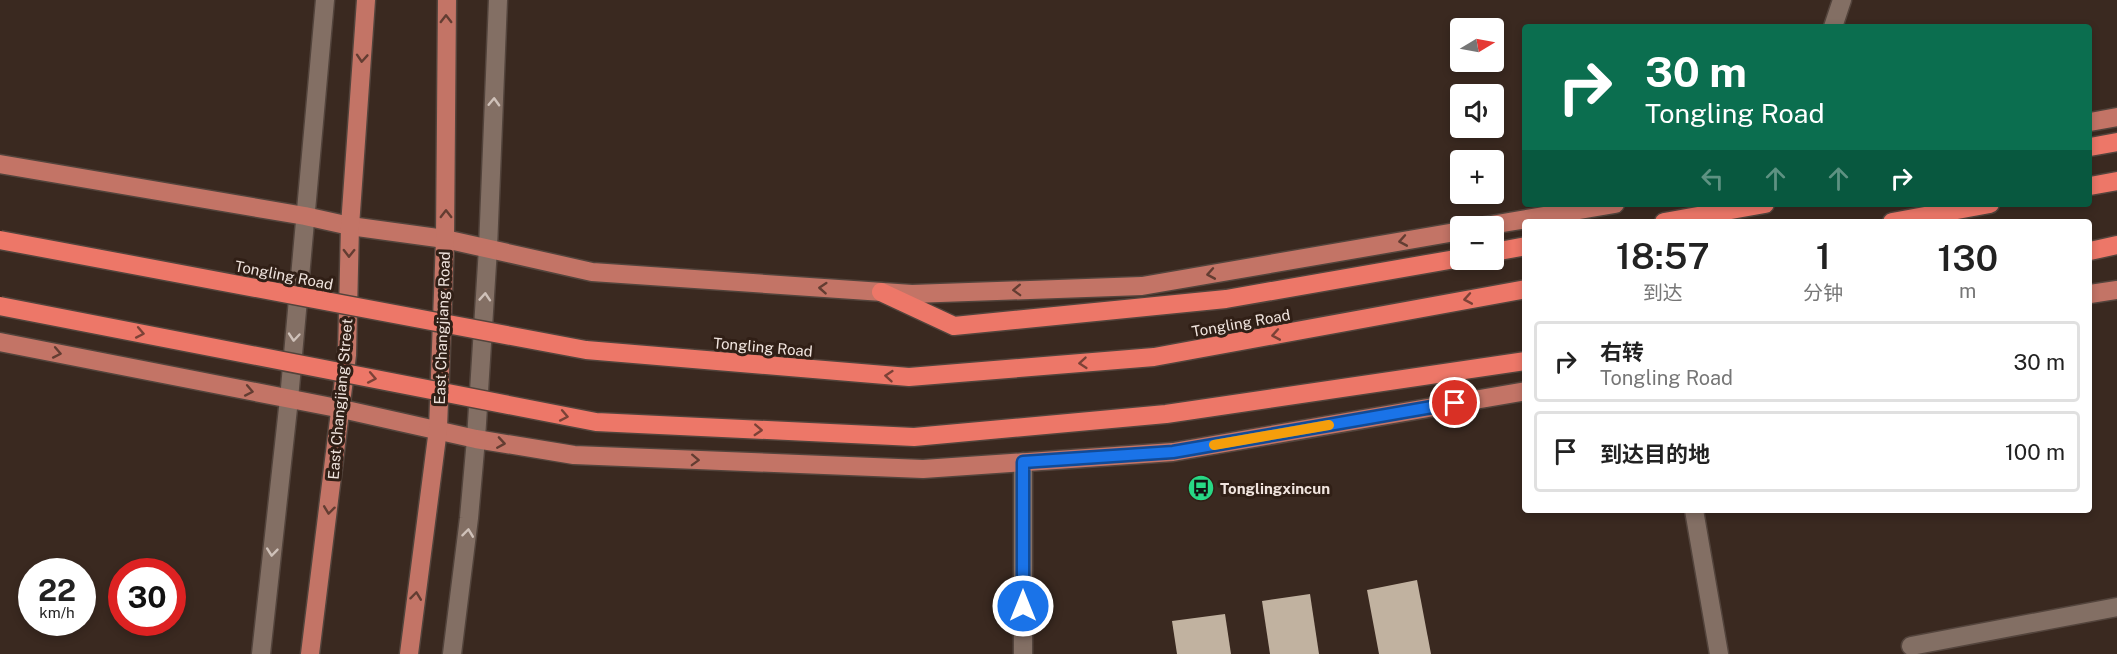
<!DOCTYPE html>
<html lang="zh">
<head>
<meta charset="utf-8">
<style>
	:root { --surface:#fff; --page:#f2f2f2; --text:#222; --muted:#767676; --line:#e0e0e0 }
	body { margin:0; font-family:"Public Sans","Noto Sans SC",sans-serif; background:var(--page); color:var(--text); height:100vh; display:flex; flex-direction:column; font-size:22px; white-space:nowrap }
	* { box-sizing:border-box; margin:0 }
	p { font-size:20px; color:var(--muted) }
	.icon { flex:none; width:33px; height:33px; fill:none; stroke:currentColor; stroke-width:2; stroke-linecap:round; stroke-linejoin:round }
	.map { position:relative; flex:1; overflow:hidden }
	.side { position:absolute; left:1522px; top:219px; width:570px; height:294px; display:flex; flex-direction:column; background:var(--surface); border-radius:6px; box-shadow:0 3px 9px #0003 }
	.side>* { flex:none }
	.top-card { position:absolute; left:1522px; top:24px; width:570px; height:183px; border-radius:6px; box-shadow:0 3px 9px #0003; background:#0b6e4f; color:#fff; overflow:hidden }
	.needle { width:39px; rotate:80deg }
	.controls { position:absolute; left:1450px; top:18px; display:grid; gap:12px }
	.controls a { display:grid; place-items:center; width:54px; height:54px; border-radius:6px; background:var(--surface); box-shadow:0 3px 9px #0003; font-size:30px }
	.speed { position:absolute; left:18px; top:558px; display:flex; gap:12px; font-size:30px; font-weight:700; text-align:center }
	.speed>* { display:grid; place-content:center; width:78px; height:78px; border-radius:50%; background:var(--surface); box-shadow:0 3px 9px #0003; line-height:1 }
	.speed small { font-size:15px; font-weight:400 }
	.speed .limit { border:9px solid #d22; background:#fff; color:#111 }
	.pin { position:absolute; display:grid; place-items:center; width:51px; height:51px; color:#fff; margin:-26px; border:3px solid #fff; border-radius:50%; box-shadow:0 2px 6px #0007 }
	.me { position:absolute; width:66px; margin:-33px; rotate:0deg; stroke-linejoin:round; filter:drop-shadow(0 0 4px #0008) }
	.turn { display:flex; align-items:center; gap:21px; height:126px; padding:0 24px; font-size:27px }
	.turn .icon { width:78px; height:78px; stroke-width:2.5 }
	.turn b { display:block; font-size:42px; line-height:51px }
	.lanes { display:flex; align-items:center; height:57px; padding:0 24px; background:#0003; justify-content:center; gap:30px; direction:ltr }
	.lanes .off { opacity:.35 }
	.eta { display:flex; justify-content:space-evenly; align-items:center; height:102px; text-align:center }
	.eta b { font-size:36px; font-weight:600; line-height:42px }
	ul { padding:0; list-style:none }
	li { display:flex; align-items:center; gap:18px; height:81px; margin:0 12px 9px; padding:0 12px; border:3px solid var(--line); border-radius:6px }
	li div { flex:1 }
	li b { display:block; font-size:22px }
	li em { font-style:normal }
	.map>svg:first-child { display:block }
	.building { fill:#c1b2a0 }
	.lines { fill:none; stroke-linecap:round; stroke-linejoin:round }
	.minor-casing { stroke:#53443c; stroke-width:21 }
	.major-casing { stroke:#53443c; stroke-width:21 }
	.highway-casing { stroke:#53443c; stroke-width:21 }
	.minor { stroke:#836f64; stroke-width:18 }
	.major { stroke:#c37466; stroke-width:18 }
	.highway { stroke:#ed7768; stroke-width:18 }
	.highway-bridge-casing { stroke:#53443c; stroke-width:21; stroke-linecap:butt }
	.highway-bridge { stroke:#ed7768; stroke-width:18 }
	.oneway { stroke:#633d32 }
	.oneway2 { stroke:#cfc1b9 }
	.oneway3 { stroke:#7c4237 }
	.route-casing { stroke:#114b97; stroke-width:15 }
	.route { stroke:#1a73e8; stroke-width:10 }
	.slow { stroke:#f59e0b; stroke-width:10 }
	.labels { text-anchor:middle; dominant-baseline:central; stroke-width:6; stroke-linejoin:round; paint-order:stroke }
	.street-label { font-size:15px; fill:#f0e4de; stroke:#301f16 }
	.poi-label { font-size:15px; font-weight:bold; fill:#f0e4de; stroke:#301f16; text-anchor:start }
</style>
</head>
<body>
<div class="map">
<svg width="2117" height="654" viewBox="0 0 2117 654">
	<rect width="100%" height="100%" fill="#3a2920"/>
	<g class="building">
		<path d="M 1417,580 L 1431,654 L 1379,654 L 1367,590 Z"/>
		<path d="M 1310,594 L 1319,654 L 1270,654 L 1262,601 Z"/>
		<path d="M 1225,614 L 1231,654 L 1177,654 L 1172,621 Z"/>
	</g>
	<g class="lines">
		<defs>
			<g id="minor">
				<path d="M 1833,27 L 1842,0"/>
				<path d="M 1023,462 L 1023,654"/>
				<path d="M 1694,510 L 1719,654"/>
				<path d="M 1911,646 L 2117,607"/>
				<path d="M 261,654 L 289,399 L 325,0"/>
				<path d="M 452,654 L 469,518 L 476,439 L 488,248 L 498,0"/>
			</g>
			<g id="major">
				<path d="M 2090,122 L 2117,117"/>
				<path d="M 0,164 L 305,216 L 350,226 L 445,239 L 592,272 L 912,294 L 1142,286 L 1461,231"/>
				<path d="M 1485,226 L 1615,204"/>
				<path d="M 2090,294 L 2117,290"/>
				<path d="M 0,342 L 342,409 L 476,439 L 574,455 L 923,469 L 1173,452 L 1526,391"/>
				<path d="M 310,654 L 347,355 L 350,226 L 366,0"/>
				<path d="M 409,654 L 438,429 L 445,239 L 447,0"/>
			</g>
			<g id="highway">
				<path d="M 2090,147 L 2117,142"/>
				<path d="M 2090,186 L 2117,181"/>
				<path d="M 1664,222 L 1765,204"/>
				<path d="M 1892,222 L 1990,204"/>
				<path d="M 2090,251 L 2117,245"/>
				<path d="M 1494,252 L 1526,246"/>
				<path d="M 881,292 L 954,326 L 1226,299 L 1461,258"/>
			</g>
		</defs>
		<use href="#minor" class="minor-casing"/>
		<use href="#major" class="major-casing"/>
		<use href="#highway" class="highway-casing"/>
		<use href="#minor" class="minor"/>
		<use href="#major" class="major"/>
		<use href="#highway" class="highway"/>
		<defs>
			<g id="highway-bridge">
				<path d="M 0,240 L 586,350 L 909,377 L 1154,357 L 1526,289"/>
				<path d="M 0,306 L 596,422 L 914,437 L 1166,414 L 1526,361"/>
			</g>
		</defs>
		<use href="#highway-bridge" class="highway-bridge-casing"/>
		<use href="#highway-bridge" class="highway-bridge"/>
	</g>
	<defs><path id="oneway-chevron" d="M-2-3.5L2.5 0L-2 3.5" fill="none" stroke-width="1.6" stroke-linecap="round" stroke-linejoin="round" transform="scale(1.5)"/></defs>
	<g class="oneway">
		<use href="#oneway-chevron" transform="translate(446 19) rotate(-90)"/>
		<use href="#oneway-chevron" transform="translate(362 58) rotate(94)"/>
		<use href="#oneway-chevron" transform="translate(446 214) rotate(-90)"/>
		<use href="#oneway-chevron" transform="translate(1403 241) rotate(170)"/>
		<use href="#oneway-chevron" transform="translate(349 253) rotate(91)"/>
		<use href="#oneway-chevron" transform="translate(1211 274) rotate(170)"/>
		<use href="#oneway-chevron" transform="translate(823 288) rotate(-176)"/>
		<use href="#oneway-chevron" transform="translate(1017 290) rotate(178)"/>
		<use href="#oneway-chevron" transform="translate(57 353) rotate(11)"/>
		<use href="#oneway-chevron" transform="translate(249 391) rotate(11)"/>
		<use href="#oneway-chevron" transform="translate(501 443) rotate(9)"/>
		<use href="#oneway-chevron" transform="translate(695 460) rotate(2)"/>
		<use href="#oneway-chevron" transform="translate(329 510) rotate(97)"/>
		<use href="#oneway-chevron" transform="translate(416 596) rotate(-83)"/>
	</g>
	<g class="oneway2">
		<use href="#oneway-chevron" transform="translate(494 102) rotate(-88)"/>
		<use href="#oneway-chevron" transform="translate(485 297) rotate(-86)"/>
		<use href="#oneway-chevron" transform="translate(294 337) rotate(95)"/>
		<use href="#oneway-chevron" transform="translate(468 533) rotate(-83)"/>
		<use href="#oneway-chevron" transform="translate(272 552) rotate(96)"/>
	</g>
	<g class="oneway3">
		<use href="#oneway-chevron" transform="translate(1468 299) rotate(170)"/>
		<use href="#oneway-chevron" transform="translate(140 333) rotate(11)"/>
		<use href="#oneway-chevron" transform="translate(1276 335) rotate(170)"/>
		<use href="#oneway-chevron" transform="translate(1083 363) rotate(175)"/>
		<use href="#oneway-chevron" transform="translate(889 376) rotate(-175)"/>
		<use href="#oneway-chevron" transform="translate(372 378) rotate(11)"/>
		<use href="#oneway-chevron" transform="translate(564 416) rotate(11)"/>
		<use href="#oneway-chevron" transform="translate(758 430) rotate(3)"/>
	</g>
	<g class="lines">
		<defs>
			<path id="route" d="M 1023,606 L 1023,462 L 1173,452 L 1455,403"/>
		</defs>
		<use href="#route" class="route-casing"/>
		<use href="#route" class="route"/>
		<path class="slow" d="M 1214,445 L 1329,425"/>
	</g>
	<defs>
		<symbol id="bus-disc" viewBox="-11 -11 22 22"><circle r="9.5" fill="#28d885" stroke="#301f16"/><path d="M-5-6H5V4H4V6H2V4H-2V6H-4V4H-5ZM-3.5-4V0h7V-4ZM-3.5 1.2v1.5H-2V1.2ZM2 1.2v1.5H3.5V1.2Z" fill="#111"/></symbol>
	</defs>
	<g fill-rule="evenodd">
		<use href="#bus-disc" x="1186" y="473" width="30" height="30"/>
	</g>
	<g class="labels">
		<g class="street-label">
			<text transform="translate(284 275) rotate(11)">Tongling Road</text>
			<text transform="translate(1241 323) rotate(-10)">Tongling Road</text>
			<text transform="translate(442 328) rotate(-88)">East Changjiang Road</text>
			<text transform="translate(763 347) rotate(5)">Tongling Road</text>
			<text transform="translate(340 399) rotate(-85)">East Changjiang Street</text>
		</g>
		<g class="poi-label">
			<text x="1220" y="488">Tonglingxincun</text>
		</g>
	</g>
</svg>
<div class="controls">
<a><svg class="needle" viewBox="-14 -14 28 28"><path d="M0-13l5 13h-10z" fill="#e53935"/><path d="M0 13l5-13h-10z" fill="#767676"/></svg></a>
<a><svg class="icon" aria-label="sound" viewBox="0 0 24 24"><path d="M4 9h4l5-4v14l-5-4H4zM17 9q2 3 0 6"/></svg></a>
<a>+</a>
<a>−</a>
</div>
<div class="speed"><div>22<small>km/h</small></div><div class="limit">30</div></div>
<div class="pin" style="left:1455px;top:403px;background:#d93025"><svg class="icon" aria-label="arrive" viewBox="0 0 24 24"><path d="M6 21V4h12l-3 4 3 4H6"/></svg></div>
<svg class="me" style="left:1023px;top:606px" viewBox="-20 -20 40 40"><circle r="17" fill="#1a73e8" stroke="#fff" stroke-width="3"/><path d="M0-11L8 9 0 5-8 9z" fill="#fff"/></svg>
<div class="top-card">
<div class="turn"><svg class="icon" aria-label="right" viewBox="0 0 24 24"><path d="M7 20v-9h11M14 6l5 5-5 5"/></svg><div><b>30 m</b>Tongling Road</div></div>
<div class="lanes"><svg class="icon off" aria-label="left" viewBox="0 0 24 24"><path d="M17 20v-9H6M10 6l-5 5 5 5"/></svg><svg class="icon off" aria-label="ahead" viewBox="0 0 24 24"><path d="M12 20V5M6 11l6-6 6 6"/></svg><svg class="icon off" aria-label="ahead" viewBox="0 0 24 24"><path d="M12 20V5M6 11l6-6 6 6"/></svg><svg class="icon" aria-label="right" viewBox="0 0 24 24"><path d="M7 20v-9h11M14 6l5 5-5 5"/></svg></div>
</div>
<section class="side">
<div class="eta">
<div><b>18:57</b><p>到达</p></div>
<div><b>1</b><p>分钟</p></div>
<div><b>130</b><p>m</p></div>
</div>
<ul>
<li><svg class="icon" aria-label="right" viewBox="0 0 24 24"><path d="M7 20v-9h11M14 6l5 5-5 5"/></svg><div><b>右转</b><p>Tongling Road</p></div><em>30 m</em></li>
<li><svg class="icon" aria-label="arrive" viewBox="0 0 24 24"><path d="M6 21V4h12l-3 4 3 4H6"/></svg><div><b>到达目的地</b></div><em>100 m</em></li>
</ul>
</section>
</div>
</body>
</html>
